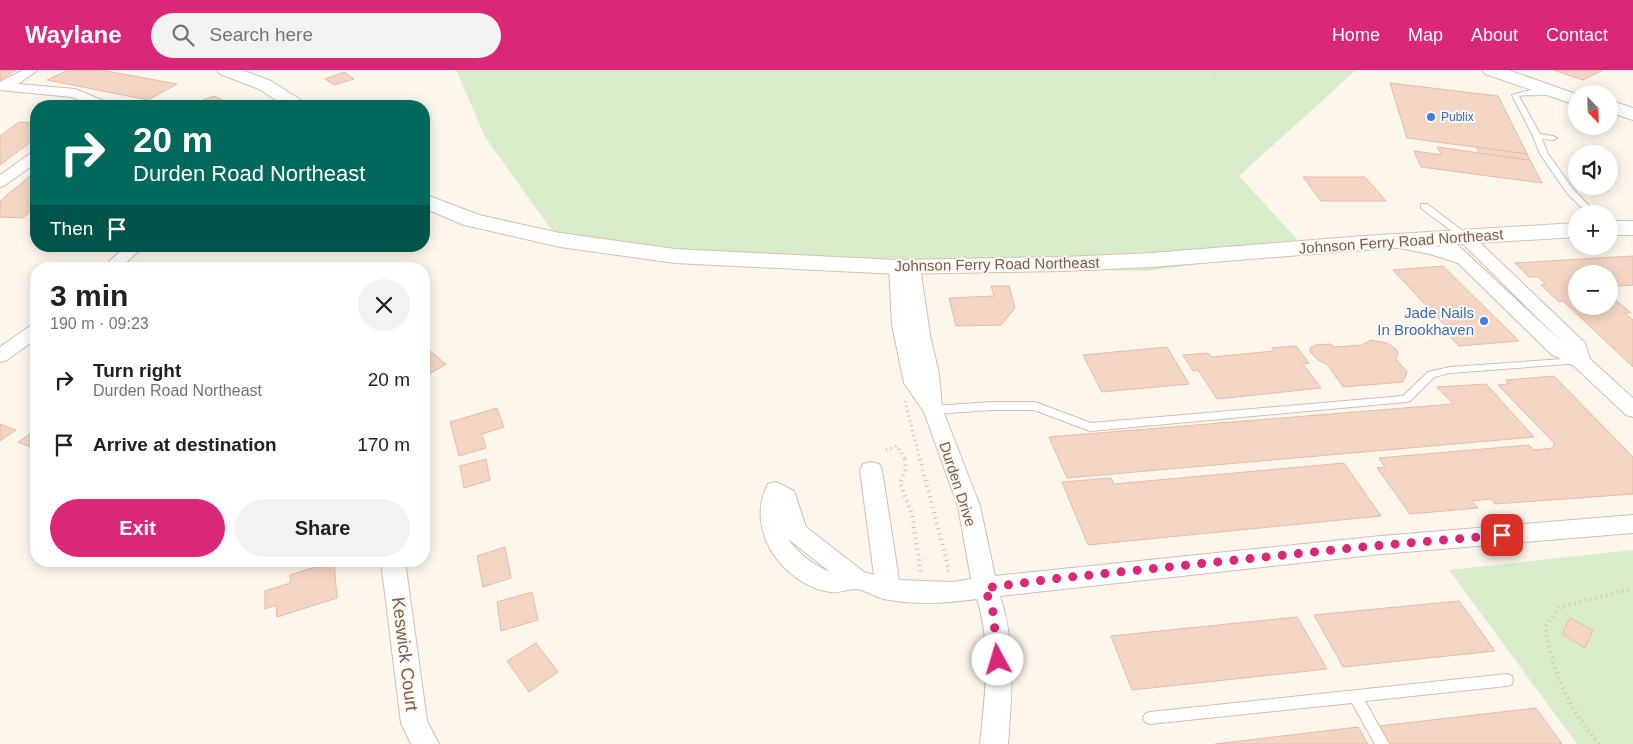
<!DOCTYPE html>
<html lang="en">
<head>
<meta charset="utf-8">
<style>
	:root { --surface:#fff; --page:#f2f2f2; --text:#202124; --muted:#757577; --accent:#db2777 }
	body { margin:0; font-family:Arial,sans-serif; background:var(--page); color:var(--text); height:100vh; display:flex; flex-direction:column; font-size:19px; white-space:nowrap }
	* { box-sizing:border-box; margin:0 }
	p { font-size:16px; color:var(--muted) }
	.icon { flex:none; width:28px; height:28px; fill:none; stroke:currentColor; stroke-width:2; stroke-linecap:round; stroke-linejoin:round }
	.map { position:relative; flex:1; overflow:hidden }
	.side { position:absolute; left:30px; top:192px; width:400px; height:305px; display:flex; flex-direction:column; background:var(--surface); border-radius:20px; box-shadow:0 2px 12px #0003 }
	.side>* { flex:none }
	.top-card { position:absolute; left:30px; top:30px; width:400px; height:152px; border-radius:20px; box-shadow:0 2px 12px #0003; background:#00695c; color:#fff; overflow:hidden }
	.needle { width:32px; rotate:157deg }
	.tools { position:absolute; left:1568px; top:15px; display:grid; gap:10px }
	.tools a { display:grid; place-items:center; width:50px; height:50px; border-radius:50%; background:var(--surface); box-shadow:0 2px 12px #0003; font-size:25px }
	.pin { position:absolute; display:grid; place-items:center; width:42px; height:42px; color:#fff; margin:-21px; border-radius:10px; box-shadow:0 2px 8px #0006 }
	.me { position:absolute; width:55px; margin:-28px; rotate:354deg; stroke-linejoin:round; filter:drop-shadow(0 0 4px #0008) }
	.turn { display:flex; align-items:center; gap:18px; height:105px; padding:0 20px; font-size:22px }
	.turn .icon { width:65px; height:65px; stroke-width:2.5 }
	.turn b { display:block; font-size:35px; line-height:42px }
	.then { display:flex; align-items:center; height:48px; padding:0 20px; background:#0003; gap:10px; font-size:19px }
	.round { display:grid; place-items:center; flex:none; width:52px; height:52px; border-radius:26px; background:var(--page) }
	.overview { display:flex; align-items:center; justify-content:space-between; height:85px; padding:0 20px }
	h1 { font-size:30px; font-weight:600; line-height:38px }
	.action { display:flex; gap:10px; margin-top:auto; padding:10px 20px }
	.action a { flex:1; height:58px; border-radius:30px; background:var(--accent); color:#fff; font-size:20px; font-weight:600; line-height:58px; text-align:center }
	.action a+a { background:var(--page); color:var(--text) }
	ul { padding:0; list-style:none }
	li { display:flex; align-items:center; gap:15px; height:65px; padding:0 20px }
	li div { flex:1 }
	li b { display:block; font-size:19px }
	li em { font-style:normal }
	header { display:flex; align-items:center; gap:30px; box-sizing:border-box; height:70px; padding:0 25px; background:var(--accent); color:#fff }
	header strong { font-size:24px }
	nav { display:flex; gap:28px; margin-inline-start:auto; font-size:18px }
	.search { width:350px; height:45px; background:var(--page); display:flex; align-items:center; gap:12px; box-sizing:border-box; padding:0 18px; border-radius:28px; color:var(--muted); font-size:19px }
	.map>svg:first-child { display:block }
	.green { fill:#d8ecc9 }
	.building { fill:#f3d5c3; stroke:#e6bba3 }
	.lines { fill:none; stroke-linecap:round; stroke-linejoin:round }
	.service-casing { stroke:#d1beb0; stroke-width:2 }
	.minor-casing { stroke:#d1beb0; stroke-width:2 }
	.secondary-casing { stroke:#d6c0b0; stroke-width:2 }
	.path-far2 { stroke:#d9b8a5; stroke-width:2.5; stroke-dasharray:0.5 2.5; stroke-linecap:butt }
	.path-far1 { stroke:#d9b8a5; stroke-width:3; stroke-dasharray:1 4; stroke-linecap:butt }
	.path { stroke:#d9b8a5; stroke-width:4; stroke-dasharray:1 4.5; stroke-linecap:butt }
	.service { fill:#fff; fill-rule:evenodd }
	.minor { fill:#fff; fill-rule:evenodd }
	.secondary { fill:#fff; fill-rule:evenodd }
	.route { stroke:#db2777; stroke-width:9; stroke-dasharray:0 16.2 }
	.shop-dot { fill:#3f7fe0; stroke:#fffaf3; stroke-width:2 }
	.labels { text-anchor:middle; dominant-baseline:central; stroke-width:4; stroke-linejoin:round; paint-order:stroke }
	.far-shop-label { font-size:12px; fill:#366cbe; stroke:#fffaf3; text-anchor:start }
	.street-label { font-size:15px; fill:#7a5c4d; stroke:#fffaf3 }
	.shop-label { font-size:15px; fill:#366cbe; stroke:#fffaf3; text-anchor:end }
	.near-street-label { font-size:18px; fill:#7a5c4d; stroke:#fffaf3 }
</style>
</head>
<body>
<header>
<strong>Waylane</strong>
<div class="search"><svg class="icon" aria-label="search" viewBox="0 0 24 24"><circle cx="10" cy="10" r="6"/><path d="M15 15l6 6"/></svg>Search here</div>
<nav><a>Home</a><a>Map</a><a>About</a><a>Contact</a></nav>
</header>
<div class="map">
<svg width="1633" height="674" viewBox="0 0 1633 674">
	<rect width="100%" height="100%" fill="#fdf6ec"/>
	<g class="green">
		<path d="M 456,0 L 1356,0 L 1239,106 L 1307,180 L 1146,201 L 921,197 L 563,176 L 485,67 Z"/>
		<path d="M 1633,480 L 1633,674 L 1577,674 L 1449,500 Z"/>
	</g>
	<g class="building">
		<path d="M 0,0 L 16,0 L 0,10 Z"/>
		<path d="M 68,0 L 101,0 L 177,14 L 148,30 L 47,10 Z"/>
		<path d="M 1553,0 L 1603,0 L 1583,10 Z"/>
		<path d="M 344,2 L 354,9 L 334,15 L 325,9 Z"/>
		<path d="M 1390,13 L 1498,26 L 1527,84 L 1407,68 Z"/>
		<path d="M 214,26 L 225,31 L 212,36 L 196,36 L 192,34 Z"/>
		<path d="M 19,52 L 36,53 L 36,68 L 0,95 L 0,66 Z"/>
		<path d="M 1437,77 L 1530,90 L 1542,113 L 1421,97 L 1414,81 L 1442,85 Z"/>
		<path d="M 1476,77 L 1527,84 L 1530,90 L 1479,83 Z"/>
		<path d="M 36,101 L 36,136 L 23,148 L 0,147 L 0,131 Z"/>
		<path d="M 1303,107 L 1365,107 L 1386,131 L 1321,131 Z"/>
		<path d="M 1633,186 L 1633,215 L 1609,217 L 1609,204 L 1576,204 L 1576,236 L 1609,236 L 1609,227 L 1611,226 L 1631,243 L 1624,243 L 1633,250 L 1633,297 L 1563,231 L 1559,232 L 1541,215 L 1546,214 L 1538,207 L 1529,207 L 1515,193 Z"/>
		<path d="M 1443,196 L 1519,271 L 1459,276 L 1444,260 L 1449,260 L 1393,200 Z"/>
		<path d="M 991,216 L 1009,216 L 1015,238 L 1001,255 L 956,256 L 949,228 L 994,226 Z"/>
		<path d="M 1371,270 L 1387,273 L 1396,279 L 1398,283 L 1396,289 L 1407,302 L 1403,312 L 1343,317 L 1327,294 L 1318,290 L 1310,282 L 1310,278 L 1315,275 L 1330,274 L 1335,277 L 1362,275 Z"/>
		<path d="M 1296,276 L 1309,293 L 1303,294 L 1321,318 L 1217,329 L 1198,300 L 1193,301 L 1183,285 L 1208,283 L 1212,287 L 1274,281 L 1272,278 Z"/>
		<path d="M 1167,277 L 1189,314 L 1102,322 L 1083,285 Z"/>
		<path d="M 430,281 L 446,294 L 428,305 L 424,301 L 424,284 Z"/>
		<path d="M 1554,306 L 1633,387 L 1633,424 L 1495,434 L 1491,429 L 1472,431 L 1478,438 L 1410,444 L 1377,398 L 1385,397 L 1379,388 L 1529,375 L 1534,380 L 1553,378 L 1554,373 L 1498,315 L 1508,314 L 1506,310 Z"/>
		<path d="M 1486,314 L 1534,367 L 1067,408 L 1049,367 L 1453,334 L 1437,317 Z"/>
		<path d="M 497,338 L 504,357 L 482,364 L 486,378 L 459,386 L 450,352 Z"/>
		<path d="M 0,354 L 16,360 L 0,371 Z"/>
		<path d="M 36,360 L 36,376 L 33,378 L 18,372 Z"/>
		<path d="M 486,389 L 490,410 L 464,418 L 460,396 Z"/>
		<path d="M 1344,393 L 1381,446 L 1088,475 L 1062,412 L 1111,408 L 1114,414 Z"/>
		<path d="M 505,477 L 511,508 L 483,517 L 477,486 Z"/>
		<path d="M 334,491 L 337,528 L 277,547 L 276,535 L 265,539 L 265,521 L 290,513 L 290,505 Z"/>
		<path d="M 532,522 L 538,550 L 501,561 L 497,532 Z"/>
		<path d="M 1459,531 L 1495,581 L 1343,597 L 1314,545 Z"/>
		<path d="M 1297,547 L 1327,599 L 1132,620 L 1111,566 Z"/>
		<path d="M 1570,548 L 1593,560 L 1585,578 L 1562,564 Z"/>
		<path d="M 536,573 L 558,602 L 529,622 L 507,591 Z"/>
		<path d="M 1536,638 L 1562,674 L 1390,674 L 1379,656 Z"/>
		<path d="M 1358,657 L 1368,674 L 1215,674 Z"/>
	</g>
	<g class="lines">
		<defs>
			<g id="service">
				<path d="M 1530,20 L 1551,21 L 1554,23 C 1547,27 1529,24 1519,26 L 1540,64 L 1553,66 L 1557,68 L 1553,70 L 1542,69 L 1548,84 L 1573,119 L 1597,144 L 1588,144 L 1567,123 L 1540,84 L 1533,66 L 1512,25 Z"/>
				<path d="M 1421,134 L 1427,134 L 1467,164 L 1467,168 L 1461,168 L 1421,138 Z"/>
				<path d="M 1578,288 L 1583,291 L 1581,293 L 1450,303 L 1434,307 L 1410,331 L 1406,332 L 1090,361 L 1034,340 L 992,340 L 933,344 L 928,340 L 933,336 L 992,332 L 1035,332 L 1091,353 L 1403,326 L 1428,302 L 1450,297 Z"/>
				<path d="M 1507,604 L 1512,606 L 1513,610 L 1512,614 L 1507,616 L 1365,631 L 1389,674 L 1375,674 L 1352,633 L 1150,654 L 1145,652 L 1143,648 L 1145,644 L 1150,642 Z"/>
			</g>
			<g id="minor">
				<path d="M 23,0 L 38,0 L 18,14 L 75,19 L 109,33 L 111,36 L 94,36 L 72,27 L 0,20 L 0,12 Z"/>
				<path d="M 36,82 L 36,93 L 5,115 L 0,117 L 0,105 L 31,83 Z"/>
				<path d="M 1464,161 L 1470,163 L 1585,273 L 1590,289 L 1633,328 L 1633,347 L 1626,345 L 1574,296 L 1551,284 L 1458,193 L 1430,184 L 1384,175 L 1382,172 L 1384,169 L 1390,167 L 1441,177 L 1433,168 L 1435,165 L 1447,165 L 1566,276 L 1458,169 L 1456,166 L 1458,163 Z"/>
				<path d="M 126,176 L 144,176 L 119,199 L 101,199 Z"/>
				<path d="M 897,192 L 904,196 L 912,192 L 918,193 L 920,197 L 930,265 L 939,304 L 942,338 L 980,436 L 995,506 L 1381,466 L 1633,445 L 1633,463 L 1381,484 L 1000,526 C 1016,574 1012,624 1008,674 L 980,674 C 985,626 992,576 977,529 C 948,533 918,535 889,530 C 878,529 868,521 857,519 C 848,518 839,524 830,522 C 782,514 744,459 768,414 L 776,412 L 794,421 L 806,457 L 864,502 L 874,505 L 860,400 L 863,394 L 871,392 L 879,394 L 882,400 L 899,510 L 953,512 L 971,509 L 958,436 L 924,342 L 904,313 L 892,254 L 889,197 L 891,193 ZM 788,469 L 830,502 C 813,495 799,484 788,469 Z"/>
				<path d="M 36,254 L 36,269 L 7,290 L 0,292 L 0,277 L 30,256 Z"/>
				<path d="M 381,491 L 405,491 L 427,651 L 439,674 L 411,674 L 401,653 Z"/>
			</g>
			<g id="secondary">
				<path d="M 217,0 L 242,0 L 271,11 L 304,32 L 306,36 L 285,36 L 259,19 L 220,4 Z"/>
				<path d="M 1482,0 L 1508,0 L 1576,24 L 1576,35 L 1485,4 Z"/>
				<path d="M 1609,30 L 1633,38 L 1633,50 L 1609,42 Z"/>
				<path d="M 424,124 L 479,145 L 560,163 L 675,179 L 897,190 L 1064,187 L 1152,183 L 1363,166 L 1576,153 L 1576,167 L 1363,180 L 1152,197 L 1064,201 L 897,204 L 675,193 L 560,177 L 464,155 L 424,138 Z"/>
				<rect x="1609" y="151" width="24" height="14"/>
			</g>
		</defs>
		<use href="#service" class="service-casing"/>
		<use href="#minor" class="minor-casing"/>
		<use href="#secondary" class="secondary-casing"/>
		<path class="path-far2" d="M 1213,5 L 1219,0"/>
		<g class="path-far1">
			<path d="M 905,331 L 920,390"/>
			<path d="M 886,380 L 897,376 L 906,390"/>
		</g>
		<g class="path">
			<path d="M 905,389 L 906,398 L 900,413 L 912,444 L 921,504"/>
			<path d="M 920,389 L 949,500 L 946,503"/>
			<path d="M 1599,674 C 1569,639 1553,603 1545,557 L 1560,537 L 1633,518"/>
		</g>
		<use href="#service" class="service"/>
		<use href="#minor" class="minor"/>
		<use href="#secondary" class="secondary"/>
	</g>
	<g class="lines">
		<path class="route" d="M 998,590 L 993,542 L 985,518 L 1052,509 L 1362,477 L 1502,465"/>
	</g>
	<g class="shop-dot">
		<circle cx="1431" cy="47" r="5"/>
		<circle cx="1484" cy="251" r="5"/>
	</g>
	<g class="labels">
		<g class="far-shop-label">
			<text x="1441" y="47">Publix</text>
		</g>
		<g class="street-label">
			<text transform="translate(1401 171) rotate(-4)">Johnson Ferry Road Northeast</text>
			<text transform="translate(997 194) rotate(-1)">Johnson Ferry Road Northeast</text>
			<text transform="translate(958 414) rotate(72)">Durden Drive</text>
		</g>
		<g class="shop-label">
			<text x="1474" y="242">Jade Nails<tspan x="1474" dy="17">In Brookhaven</tspan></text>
		</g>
		<g class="near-street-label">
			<text transform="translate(405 584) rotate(83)">Keswick Court</text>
		</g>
	</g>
</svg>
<div class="tools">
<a><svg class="needle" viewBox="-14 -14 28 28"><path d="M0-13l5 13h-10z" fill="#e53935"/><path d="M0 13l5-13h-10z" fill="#757577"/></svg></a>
<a><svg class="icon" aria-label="sound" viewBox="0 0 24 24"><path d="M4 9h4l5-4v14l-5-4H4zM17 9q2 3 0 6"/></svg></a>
<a>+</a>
<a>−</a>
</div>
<div class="pin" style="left:1502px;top:465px;background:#d93025"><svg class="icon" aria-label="arrive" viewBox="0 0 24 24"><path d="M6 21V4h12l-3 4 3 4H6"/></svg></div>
<svg class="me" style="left:998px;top:590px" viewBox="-20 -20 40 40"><circle r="19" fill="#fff"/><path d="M0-13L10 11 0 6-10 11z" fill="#db2777"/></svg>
<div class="top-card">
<div class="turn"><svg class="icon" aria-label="right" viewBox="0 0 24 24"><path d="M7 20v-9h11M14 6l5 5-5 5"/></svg><div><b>20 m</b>Durden Road Northeast</div></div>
<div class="then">Then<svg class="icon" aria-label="arrive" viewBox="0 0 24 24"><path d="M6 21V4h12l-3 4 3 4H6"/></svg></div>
</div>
<section class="side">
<div class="overview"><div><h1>3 min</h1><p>190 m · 09:23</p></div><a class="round"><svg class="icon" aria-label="close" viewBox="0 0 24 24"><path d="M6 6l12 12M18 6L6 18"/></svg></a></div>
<ul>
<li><svg class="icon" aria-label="right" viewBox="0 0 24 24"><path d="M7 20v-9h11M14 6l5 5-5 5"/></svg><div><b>Turn right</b><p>Durden Road Northeast</p></div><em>20 m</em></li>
<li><svg class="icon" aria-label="arrive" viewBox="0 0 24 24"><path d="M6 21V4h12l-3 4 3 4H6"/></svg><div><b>Arrive at destination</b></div><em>170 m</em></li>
</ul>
<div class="action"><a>Exit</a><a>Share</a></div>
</section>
</div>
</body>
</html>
